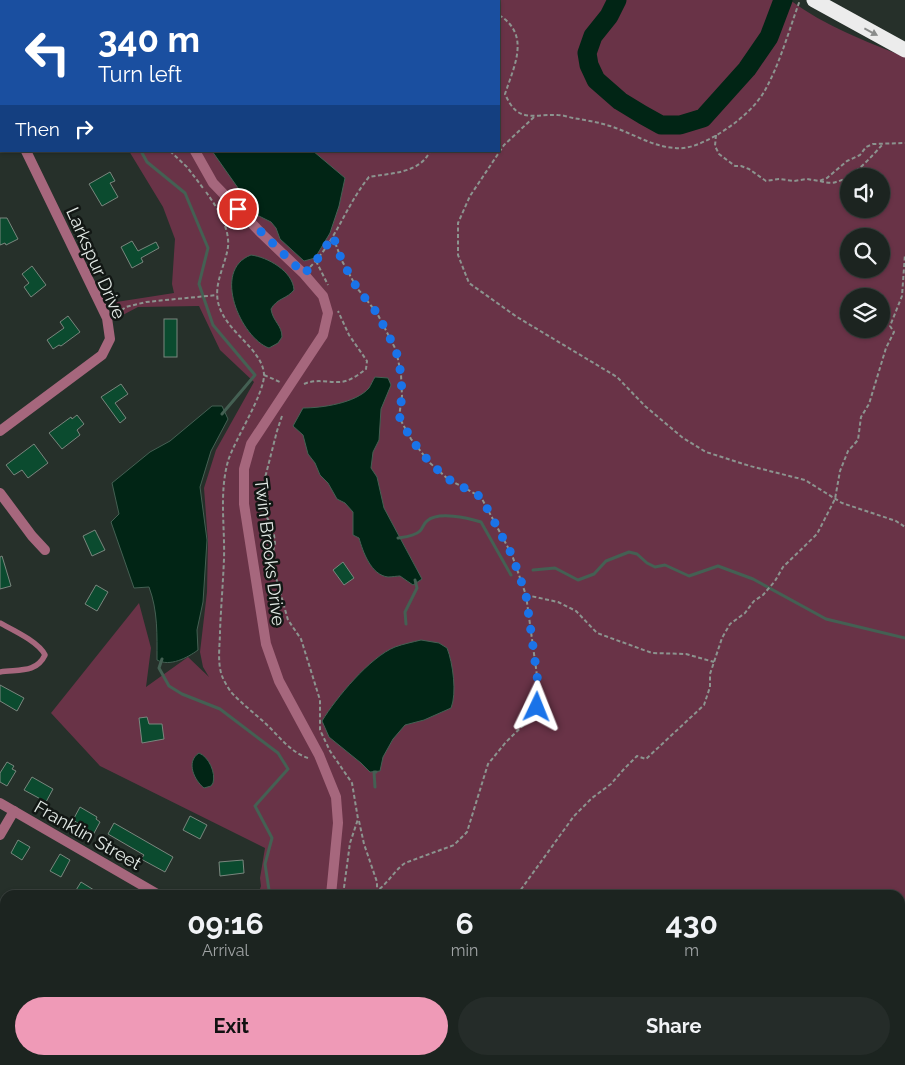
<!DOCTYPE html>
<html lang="en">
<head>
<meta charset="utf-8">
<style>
	:root { --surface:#1c2420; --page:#252c29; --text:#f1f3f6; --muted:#a0a4a5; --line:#3a413e; --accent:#ef9ab7 }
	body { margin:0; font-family:Raleway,sans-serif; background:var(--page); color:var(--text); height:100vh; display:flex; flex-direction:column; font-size:19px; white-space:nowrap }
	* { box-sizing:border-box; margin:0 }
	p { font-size:16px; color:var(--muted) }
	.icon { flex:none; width:28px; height:28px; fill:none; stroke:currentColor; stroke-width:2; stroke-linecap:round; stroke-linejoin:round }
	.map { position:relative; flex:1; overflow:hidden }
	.sheet { position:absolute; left:0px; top:890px; width:905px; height:175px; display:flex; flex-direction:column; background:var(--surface); border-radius:15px 15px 0 0; box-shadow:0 1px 4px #0004,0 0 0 1px var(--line) }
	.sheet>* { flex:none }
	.banner { position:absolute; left:0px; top:0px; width:500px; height:152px; box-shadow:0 1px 4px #0004,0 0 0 1px var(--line); background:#1a4fa0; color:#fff; overflow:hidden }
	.controls { position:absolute; left:840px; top:168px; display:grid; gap:10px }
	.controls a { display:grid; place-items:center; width:50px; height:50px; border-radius:50%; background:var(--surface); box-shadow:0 1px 4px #0004,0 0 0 1px var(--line); font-size:25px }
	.pin { position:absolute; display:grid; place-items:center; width:42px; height:42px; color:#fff; margin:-21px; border:2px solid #fff; border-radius:50%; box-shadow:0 1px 5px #0007 }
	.me { position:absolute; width:55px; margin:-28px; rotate:2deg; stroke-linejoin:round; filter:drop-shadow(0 0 4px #0008) }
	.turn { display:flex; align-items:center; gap:18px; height:105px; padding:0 15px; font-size:22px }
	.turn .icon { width:65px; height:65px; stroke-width:2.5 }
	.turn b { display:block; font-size:35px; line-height:42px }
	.then { display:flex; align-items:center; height:48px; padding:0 15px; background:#0003; gap:10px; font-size:19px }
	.eta { display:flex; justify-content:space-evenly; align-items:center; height:85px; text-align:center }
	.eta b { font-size:30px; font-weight:700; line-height:35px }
	.action { display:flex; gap:10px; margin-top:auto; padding:10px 15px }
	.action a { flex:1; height:58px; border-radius:30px; background:var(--accent); color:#111; font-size:20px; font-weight:700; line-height:58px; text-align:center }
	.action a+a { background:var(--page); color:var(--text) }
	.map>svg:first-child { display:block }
	.green { fill:#693347; fill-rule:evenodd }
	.water { fill:#012515; stroke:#446053 }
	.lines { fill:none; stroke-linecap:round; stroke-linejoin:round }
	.stream { stroke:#446053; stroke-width:3 }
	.river { stroke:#012515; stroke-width:19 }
	.building { fill:#0b4b2f; stroke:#7a867e }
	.path { stroke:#8c948f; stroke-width:2; stroke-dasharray:4 2.5; stroke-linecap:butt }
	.lane { stroke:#a6677d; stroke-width:5.5 }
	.street { stroke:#a6677d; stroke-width:10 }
	.highway { stroke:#ececec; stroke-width:15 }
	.oneway { fill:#8a8c8b }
	.route { stroke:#1a73e8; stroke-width:9; stroke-dasharray:0 16.2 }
	.labels { text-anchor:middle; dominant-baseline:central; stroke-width:5; stroke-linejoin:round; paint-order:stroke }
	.street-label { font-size:18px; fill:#e2e9e5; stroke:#121714 }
</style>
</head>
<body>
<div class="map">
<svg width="905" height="1065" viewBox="0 0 905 1065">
	<rect width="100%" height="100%" fill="#26302a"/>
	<path class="green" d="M 40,0 L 790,0 C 825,26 865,41 905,57 L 905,1065 L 158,1065 L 158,1060 L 900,1060 L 900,895 L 258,895 L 261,886 L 260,878 L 265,848 L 100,766 L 51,713 L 139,603 L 151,648 L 146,687 L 188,657 L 209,677 L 203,667 L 200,652 L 207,592 L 208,542 L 204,488 L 216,450 L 254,382 L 220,350 L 199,306 L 138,307 L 117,318 L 110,303 L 174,293 L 172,284 L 175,239 L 163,207 L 129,151 L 499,151 L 499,1 ZM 849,176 L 881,176 L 881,209 L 849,209 ZM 849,236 L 881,236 L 881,269 L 849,269 ZM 849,296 L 881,296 L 881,329 L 849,329 Z"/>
	<g class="water">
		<path d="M 212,151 L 313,151 L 345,178 L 339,206 L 330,233 L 315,258 L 304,261 L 280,239 L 276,228 L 271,222 L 257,215 Z"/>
		<path d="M 251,255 C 267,257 293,271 294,290 C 287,299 277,298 271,309 C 273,322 282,325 282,337 L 278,343 L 269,348 C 241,338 211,270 251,255 Z"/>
		<path d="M 375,377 L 388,378 L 391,385 L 381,409 L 379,440 L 373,452 L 371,468 L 377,477 L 384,508 L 422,579 L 413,585 L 400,576 C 397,576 392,577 388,577 C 371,575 363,552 359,538 L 353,535 L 353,512 L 345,503 L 337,499 L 328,483 L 320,475 L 315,463 L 308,454 L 303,435 L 293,426 L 303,408 C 322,408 356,403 369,388 C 371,385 373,380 375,377 Z"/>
		<path d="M 212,406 L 222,406 L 228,419 L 211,451 L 200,487 L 207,540 L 203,602 L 197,630 L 198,650 C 187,658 170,667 157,660 C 157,635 158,611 149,587 L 134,588 L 111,522 L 119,514 L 112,483 L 150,452 L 170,441 Z"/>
		<path d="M 421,640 L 439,643 L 447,648 C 453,663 457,694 451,708 L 424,720 L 405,725 L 393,739 L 383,757 L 380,771 L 370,772 L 361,763 L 329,737 L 322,721 C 336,698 370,657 395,647 C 403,644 413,642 421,640 Z"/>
		<path d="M 199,753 C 209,757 216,773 213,783 L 211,786 L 204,788 C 195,781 185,762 199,753 Z"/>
	</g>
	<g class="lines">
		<g class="stream">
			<path d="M 141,151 L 147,162 L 185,193 L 208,248 L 199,284 L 213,325 L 255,375 L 222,414"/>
			<path d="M 398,538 C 405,537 415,536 420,531 C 423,528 424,523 427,521 C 438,511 468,518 481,522 L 511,575"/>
			<path d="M 533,570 L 555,568 L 578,580 L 594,574 L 606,561 L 629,552 L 637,554 L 647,563 L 655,567 L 665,565 L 689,576 L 718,566 L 753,579 L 826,619 L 905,638"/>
			<path d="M 406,624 L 405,612 L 417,588 L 415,580"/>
			<path d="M 162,659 L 159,668 L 169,686 L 182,694 L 220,709 L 278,753 L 288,769 L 255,806 L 272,838 L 265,864 L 269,890 L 268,895"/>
			<path d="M 375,787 L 374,772 L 376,772"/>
			<path d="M 173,1060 L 173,1065"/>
			<path d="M 337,1060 L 337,1065"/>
			<path d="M 406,1060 L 411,1065 L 416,1060"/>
			<path d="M 440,1060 L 443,1065"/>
		</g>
		<path class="river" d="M 617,0 L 609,16 L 593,36 L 587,53 L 589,65 L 596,80 L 620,101 L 643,115 L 661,125 L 680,125 L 703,118 L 747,69 L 769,37 L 783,0"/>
	</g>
	<g class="building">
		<path d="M 110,172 L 115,181 L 110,183 L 118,197 L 102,206 L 89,184 Z"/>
		<path d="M 0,218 L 7,218 L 18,239 L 6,245 L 5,243 L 0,245 Z"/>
		<path d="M 132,241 L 138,251 L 156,242 L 159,248 L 141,258 L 143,262 L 132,268 L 121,247 Z"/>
		<path d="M 32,266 L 46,285 L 31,297 L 24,287 L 29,283 L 22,274 Z"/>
		<path d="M 68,316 L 80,332 L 61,346 L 59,345 L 53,349 L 47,340 L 64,328 L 60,322 Z"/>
		<rect x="164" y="319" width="13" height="38"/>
		<path d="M 121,384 L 128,394 L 115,403 L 126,418 L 120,423 L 101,397 Z"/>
		<path d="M 77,415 L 84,424 L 77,430 L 80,435 L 62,449 L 49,433 L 71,417 L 72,419 Z"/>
		<path d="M 34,444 L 48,463 L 28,478 L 22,470 L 14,475 L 6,465 Z"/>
		<path d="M 95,530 L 105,550 L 92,556 L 83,536 Z"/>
		<path d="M 2,556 L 11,586 L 0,589 L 0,557 Z"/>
		<path d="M 343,562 L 354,578 L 344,585 L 333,570 Z"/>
		<path d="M 96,585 L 108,592 L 97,611 L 85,604 Z"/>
		<path d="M 0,685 L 24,698 L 17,711 L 0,701 Z"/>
		<path d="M 147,717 L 149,724 L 162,724 L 164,739 L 142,743 L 139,718 Z"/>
		<path d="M 7,762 L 14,766 L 12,769 L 16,771 L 7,786 L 0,782 L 0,773 Z"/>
		<path d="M 32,777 L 53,789 L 46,802 L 24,790 Z"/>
		<path d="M 80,807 L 97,817 L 96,819 L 100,822 L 93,835 L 83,830 L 84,827 L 73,820 Z"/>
		<path d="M 190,816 L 207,825 L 200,839 L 183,830 Z"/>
		<path d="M 114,823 L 173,857 L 165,872 L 141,859 L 144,855 L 108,834 Z"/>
		<path d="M 18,840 L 30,847 L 22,860 L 11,853 Z"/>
		<path d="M 60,854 L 70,860 L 61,877 L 50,871 Z"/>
		<path d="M 243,860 L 244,873 L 220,876 L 219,862 Z"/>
		<path d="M 81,882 L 102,895 L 73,895 Z"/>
	</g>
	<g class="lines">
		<g class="path">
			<path d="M 464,0 L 467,1"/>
			<path d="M 218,1 L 219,0"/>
			<path d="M 437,1 L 438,0"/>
			<path d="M 499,15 C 531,35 514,66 505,94 C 518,124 532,114 558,115 C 563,115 568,117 573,118 C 585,120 598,122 610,126 C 632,133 651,146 674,148 C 689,150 704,142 717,135 C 735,124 753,110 764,92 C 780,64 789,30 800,0"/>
			<path d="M 534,117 L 504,145 L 470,196 L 458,223 L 458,255 L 469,283 L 517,317 L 617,377 L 645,406 L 683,438 L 706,452 L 750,466 L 805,480 L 842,503 L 896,521 L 905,527"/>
			<path d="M 716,135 L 715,146 L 719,154 L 735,166 L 741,166 L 749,169 L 766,181 L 779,179 L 794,181 L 807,179 L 819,181 L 827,178 L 847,161 L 860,155 L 866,147 L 873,144 L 905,143"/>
			<path d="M 170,151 L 187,167 L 203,188"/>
			<path d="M 820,181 C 824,182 831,184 836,182 C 853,178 871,157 883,144"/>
			<path d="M 206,192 C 217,207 230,228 228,247 C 225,266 214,283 218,302 C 224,331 262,348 264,374 C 265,393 235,439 228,461 C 219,494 225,526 224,559 C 223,583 221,607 220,631 C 220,645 217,662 222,676 C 224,681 228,688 231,692 C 241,703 254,713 265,723 C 279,736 290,752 308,758"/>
			<path d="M 333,237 L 342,261 L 357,288 L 377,313 L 396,350 L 401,374 L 402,396 L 399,417 L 411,439 L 430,463 L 448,479 L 481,497 L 512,555 L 526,595 L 538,683 L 537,707 L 535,714 L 506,742 L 488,764 L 467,832 L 454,845 L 405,863 C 394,871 388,883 377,891"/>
			<path d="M 316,261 L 328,285"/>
			<path d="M 310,267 C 336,241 346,205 369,177 C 389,173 420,174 430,151"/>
			<path d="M 116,314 L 126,307 L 146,302 L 217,295"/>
			<path d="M 264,375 L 280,382"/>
			<path d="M 304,384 C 315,379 326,382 337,382 C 348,383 358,375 366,369 L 367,361 L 349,335 L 338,311"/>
			<path d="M 282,416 L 277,431 L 265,478 L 264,513 L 273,527 L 275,543 L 271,560 L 288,620 L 301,639 L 320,700 L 320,730 L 330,751 L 352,783 L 358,819 L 350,843 L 343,895"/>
			<path d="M 526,595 L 558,602 L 576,611 L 597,633 L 652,653 L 686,654 L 714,662"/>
			<path d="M 359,821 L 364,844 L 377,882 L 377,891"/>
			<path d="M 517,895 L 574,816 L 592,798 L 611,784 L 624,769 L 637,756 L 646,759 L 704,705 L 710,687 L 710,674 L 722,638 L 730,624 L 745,613 L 754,601 L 763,595 L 775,581 L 783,567 L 817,534 L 835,499 L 840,471 L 848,451 L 858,440 L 861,417 L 869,404 L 886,348 L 894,332 L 890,326 L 902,296 L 905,254"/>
			<path d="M 900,983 L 905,983"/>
			<path d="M 805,1060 L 812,1065"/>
			<path d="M 423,1065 L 427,1060"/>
		</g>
		<path class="lane" d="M 0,623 C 13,630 39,642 45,655 C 36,674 17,669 0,672"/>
		<g class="street">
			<path d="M 126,0 L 127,1"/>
			<path d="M 195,151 L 213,183 L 262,234 L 304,274 L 323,296 L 328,313 L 323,335 L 251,444 L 244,469 L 244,504 L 266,644 L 279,681 L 319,755 L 336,797 L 338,823 L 331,895"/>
			<path d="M 0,431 L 102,355 L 110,339 L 107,318 L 26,151"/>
			<path d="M 0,493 L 32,536 L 45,550"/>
			<path d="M 0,803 L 159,895"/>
			<path d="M 0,835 L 14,811"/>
			<path d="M 0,995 L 5,998"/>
			<path d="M 114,1060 L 123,1065"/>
			<path d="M 319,1065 L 319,1060"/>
		</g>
		<path class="highway" d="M 814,0 L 905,50"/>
	</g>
	<defs><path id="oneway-solid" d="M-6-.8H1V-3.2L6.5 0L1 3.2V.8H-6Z" transform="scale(1.25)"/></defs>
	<use class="oneway" href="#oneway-solid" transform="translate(871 32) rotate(28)"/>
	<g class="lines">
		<path class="route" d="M 238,209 L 304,274 L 316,261 L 333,236 L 342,261 L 357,288 L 377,313 L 396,350 L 401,374 L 402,396 L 399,416 L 411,439 L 430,463 L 448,479 L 481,497 L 512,555 L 526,595 L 538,683 L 537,707"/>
	</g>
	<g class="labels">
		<g class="street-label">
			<text transform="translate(96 263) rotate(66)">Larkspur Drive</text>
			<text transform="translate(270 552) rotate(83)">Twin Brooks Drive</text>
			<text transform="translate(88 835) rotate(30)">Franklin Street</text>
		</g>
	</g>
</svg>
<div class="controls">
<a><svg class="icon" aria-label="sound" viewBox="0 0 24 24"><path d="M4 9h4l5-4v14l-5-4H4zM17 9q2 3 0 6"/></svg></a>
<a><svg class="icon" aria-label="search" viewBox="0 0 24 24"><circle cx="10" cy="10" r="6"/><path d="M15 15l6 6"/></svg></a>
<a><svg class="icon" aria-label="layers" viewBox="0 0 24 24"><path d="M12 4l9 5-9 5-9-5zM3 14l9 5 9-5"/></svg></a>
</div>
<div class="pin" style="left:238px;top:209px;background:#d93025"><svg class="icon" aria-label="arrive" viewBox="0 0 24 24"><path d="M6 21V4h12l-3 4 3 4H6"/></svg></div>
<svg class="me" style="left:537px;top:707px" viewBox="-20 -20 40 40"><path d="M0-17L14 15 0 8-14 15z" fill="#1a73e8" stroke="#fff" stroke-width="4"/></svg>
<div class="banner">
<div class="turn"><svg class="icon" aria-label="left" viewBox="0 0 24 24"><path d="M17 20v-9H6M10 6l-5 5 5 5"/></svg><div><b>340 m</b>Turn left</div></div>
<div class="then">Then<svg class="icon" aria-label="right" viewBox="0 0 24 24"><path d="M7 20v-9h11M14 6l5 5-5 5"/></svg></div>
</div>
<section class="sheet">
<div class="eta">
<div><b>09:16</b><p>Arrival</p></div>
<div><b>6</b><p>min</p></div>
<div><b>430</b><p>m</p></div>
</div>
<div class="action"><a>Exit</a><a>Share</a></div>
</section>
</div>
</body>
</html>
